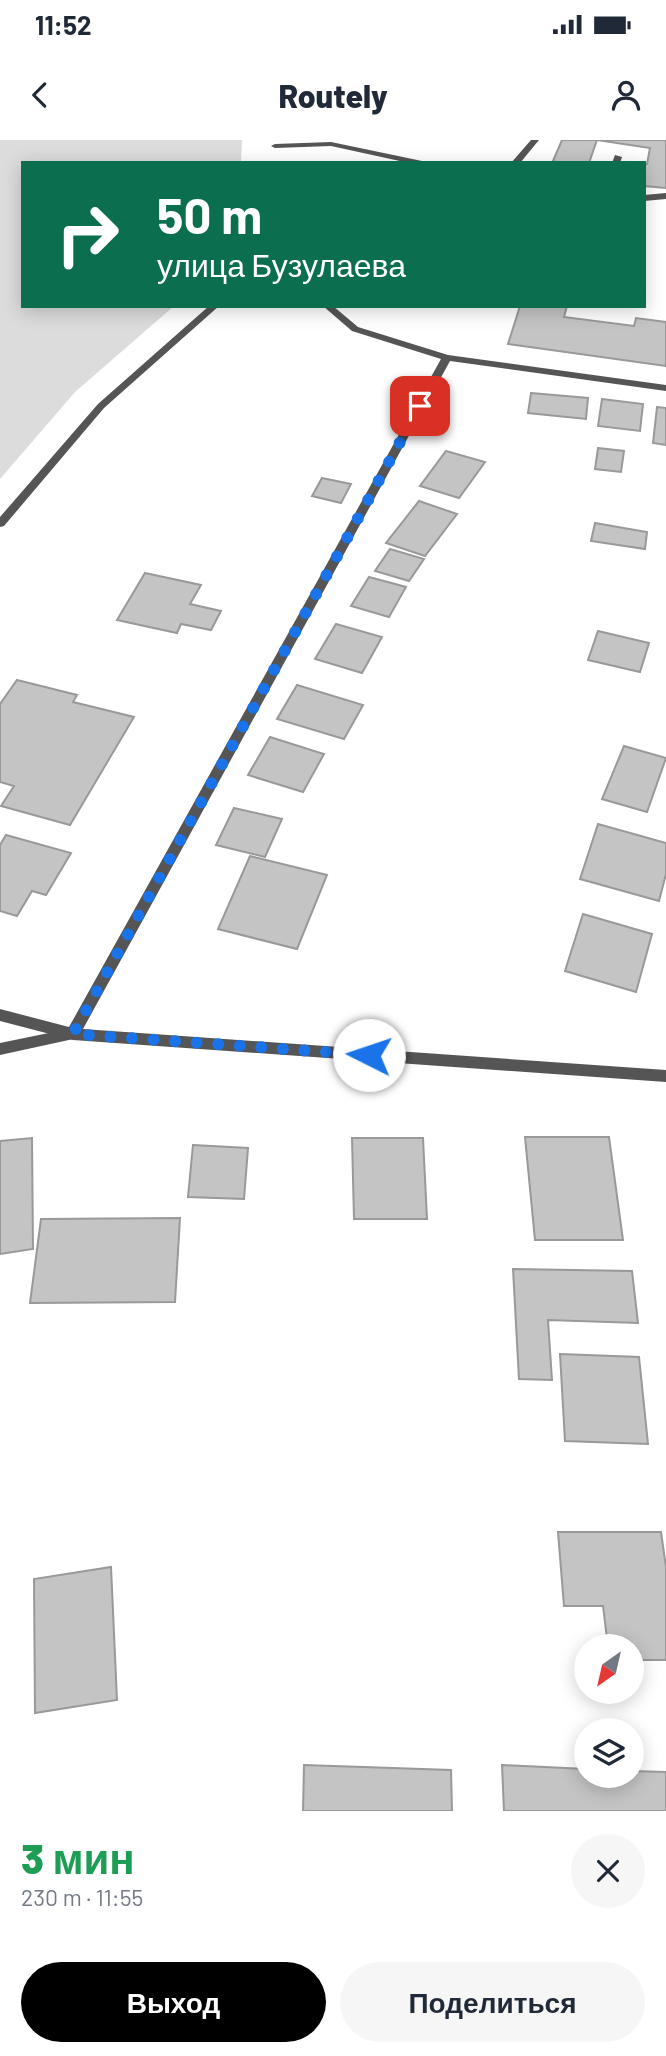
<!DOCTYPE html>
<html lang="ru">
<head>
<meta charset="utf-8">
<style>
	:root { --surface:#fff; --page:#f6f6f7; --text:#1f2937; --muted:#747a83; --accent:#000 }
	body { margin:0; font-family:Barlow,sans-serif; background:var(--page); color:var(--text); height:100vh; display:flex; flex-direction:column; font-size:26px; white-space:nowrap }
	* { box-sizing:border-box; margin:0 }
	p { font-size:23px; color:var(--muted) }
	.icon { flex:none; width:38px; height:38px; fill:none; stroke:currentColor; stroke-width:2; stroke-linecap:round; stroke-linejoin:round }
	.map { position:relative; height:1671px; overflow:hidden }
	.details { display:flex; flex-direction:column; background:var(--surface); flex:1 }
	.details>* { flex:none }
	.hud { position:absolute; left:21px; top:21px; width:625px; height:147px; border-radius:0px; box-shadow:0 4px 18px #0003; background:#0b6e4f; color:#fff; overflow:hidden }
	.needle { width:46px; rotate:214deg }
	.fabs { position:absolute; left:574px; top:1494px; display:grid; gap:14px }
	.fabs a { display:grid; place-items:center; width:70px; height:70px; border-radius:50%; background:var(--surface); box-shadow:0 4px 18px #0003; font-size:35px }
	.pin { position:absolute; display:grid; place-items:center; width:60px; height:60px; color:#fff; margin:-30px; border-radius:14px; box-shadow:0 4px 10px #0006 }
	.me { position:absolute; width:77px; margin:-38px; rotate:274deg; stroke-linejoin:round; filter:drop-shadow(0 0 5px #0008) }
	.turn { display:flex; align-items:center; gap:24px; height:147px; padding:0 21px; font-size:32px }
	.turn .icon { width:91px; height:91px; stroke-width:2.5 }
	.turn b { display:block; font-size:49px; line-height:60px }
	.round { display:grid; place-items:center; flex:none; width:74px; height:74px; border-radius:37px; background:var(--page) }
	.overview { display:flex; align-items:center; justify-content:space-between; height:119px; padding:0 21px }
	h1 { font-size:42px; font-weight:800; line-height:52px; color:#1e9e55 }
	.cta { display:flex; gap:14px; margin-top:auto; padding:14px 21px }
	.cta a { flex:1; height:80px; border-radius:42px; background:var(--accent); color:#fff; font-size:28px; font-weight:800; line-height:80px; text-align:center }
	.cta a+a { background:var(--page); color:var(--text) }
	.status { display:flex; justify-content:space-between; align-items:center; height:49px; padding:0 35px; background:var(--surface); direction:ltr }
	.status svg { height:19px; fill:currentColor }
	header { display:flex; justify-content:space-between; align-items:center; height:91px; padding:0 21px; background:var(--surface); font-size:32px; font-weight:800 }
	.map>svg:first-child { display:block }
	.green { fill:#dcdcdc }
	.building { fill:#c4c4c4; stroke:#999; stroke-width:2 }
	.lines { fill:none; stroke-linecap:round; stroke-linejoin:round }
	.service { fill:#555; fill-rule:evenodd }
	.minor { fill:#555; fill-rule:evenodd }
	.route { stroke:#1a73e8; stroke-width:12; stroke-dasharray:0 21.6 }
</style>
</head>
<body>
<div class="status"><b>11:52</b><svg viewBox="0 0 49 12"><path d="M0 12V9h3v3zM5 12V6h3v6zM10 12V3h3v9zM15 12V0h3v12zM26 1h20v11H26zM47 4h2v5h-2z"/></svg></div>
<header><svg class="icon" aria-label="back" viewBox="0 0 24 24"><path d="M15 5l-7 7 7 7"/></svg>Routely<svg class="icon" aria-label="person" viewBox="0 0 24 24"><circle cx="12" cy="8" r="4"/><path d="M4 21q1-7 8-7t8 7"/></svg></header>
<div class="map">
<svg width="666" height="1671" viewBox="0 0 666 1671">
	<rect width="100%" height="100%" fill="#fff"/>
	<path class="green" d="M 0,0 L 242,0 L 241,23 L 23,23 L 23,166 L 174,166 L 75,252 L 0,339 Z"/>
	<g class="building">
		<path d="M 562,0 L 666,0 L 666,48 L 644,46 L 644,24 L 647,24 L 650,8 L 597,0 L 589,23 L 559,23 L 553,21 Z"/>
		<path d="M 520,166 L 567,166 L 564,177 L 634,186 L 636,178 L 666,182 L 666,226 L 508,204 Z"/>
		<path d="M 531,253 L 588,258 L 586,279 L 528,273 Z"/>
		<path d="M 602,259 L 643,264 L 640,291 L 598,286 Z"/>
		<path d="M 657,267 L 666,268 L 666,305 L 653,303 Z"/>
		<path d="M 598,308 L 624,311 L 621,332 L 595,329 Z"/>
		<path d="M 446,311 L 485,322 L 459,358 L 420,346 Z"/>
		<path d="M 322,338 L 351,344 L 341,363 L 312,356 Z"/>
		<path d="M 419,361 L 457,374 L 425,416 L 386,403 Z"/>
		<path d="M 595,383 L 647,392 L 645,409 L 591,401 Z"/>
		<path d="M 390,409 L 424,419 L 409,441 L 375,431 Z"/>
		<path d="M 145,433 L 201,445 L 190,464 L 221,471 L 211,490 L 181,484 L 177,493 L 117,480 Z"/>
		<path d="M 369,437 L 406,447 L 389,477 L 351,466 Z"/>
		<path d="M 336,484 L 382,497 L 362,533 L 315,519 Z"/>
		<path d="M 598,491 L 649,503 L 640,532 L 588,520 Z"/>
		<path d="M 17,540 L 77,555 L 73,562 L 134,577 L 70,685 L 1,666 L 14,646 L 0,642 L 0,564 Z"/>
		<path d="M 297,545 L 363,565 L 344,599 L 277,579 Z"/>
		<path d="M 270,597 L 324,614 L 303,652 L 248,635 Z"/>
		<path d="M 624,606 L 666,618 L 647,672 L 602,659 Z"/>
		<path d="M 234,668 L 282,679 L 265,717 L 216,705 Z"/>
		<path d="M 598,684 L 666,703 L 666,734 L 659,761 L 580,739 Z"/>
		<path d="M 6,695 L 71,713 L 46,755 L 32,751 L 17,776 L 0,771 L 0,705 Z"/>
		<path d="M 250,716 L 327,735 L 297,809 L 218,789 Z"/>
		<path d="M 583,774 L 652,794 L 636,852 L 565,831 Z"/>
		<path d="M 525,997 L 609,997 L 623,1100 L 535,1100 Z"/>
		<path d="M 32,998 L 33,1109 L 0,1114 L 0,1001 Z"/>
		<path d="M 352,998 L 423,998 L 427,1079 L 354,1079 Z"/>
		<path d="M 193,1005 L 248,1008 L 244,1059 L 188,1057 Z"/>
		<path d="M 180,1078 L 175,1162 L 30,1163 L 41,1079 Z"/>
		<path d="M 513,1129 L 632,1131 L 638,1183 L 548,1180 L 552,1240 L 519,1239 Z"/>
		<path d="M 560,1214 L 639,1217 L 648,1304 L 565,1301 Z"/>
		<path d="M 558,1392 L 661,1392 L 666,1427 L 666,1520 L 632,1520 L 632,1507 L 608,1507 L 603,1466 L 564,1466 Z"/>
		<path d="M 111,1427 L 117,1560 L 35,1573 L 34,1439 Z"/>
		<path d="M 304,1625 L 451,1630 L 452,1671 L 303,1671 Z"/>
		<path d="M 502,1625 L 586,1629 L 586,1636 L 632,1636 L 632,1631 L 666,1632 L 666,1671 L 504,1671 Z"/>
	</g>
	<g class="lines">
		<g class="service">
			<path d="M 531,0 L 539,0 L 520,23 L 511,23 Z"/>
			<path d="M 331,2 L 422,21 L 426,23 L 409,23 L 331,6 L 275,8 L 271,6 L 275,4 Z"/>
			<path d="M 615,15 L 622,17 L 620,23 L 612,23 Z"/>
			<path d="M 666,53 L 666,59 L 644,61 L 644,55 Z"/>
			<path d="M 73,888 L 78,890 L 80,894 L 78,898 L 0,915 L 0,903 Z"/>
		</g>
		<g class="minor">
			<path d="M 209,166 L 219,166 L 104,268 L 4,386 L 0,387 L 0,377 L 98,264 Z"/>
			<path d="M 323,166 L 333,166 L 358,187 L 448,215 L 666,245 L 666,251 L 450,221 L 83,889 L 666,930 L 666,942 L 73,900 L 0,881 L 0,869 L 69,887 L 441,219 L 352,191 Z"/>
		</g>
	</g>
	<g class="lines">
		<path class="route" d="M 369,915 L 73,894 L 420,266"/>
	</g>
</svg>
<div class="fabs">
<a><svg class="needle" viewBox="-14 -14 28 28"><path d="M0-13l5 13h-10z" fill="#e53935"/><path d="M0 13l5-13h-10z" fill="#747a83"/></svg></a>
<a><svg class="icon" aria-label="layers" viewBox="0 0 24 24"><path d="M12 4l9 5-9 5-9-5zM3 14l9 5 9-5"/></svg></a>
</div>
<div class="pin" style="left:420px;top:266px;background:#d93025"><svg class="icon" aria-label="arrive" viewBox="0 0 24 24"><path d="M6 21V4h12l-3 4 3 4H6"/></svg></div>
<svg class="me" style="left:369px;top:915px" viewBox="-20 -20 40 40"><circle r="19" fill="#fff"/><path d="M0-13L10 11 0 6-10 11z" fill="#1a73e8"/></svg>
<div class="hud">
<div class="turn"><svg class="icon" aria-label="right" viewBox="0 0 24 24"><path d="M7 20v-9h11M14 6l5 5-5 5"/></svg><div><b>50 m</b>улица Бузулаева</div></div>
</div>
</div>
<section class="details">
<div class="overview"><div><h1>3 мин</h1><p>230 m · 11:55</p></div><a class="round"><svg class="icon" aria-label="close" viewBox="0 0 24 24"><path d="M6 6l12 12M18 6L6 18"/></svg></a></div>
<div class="cta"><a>Выход</a><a>Поделиться</a></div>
</section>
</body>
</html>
